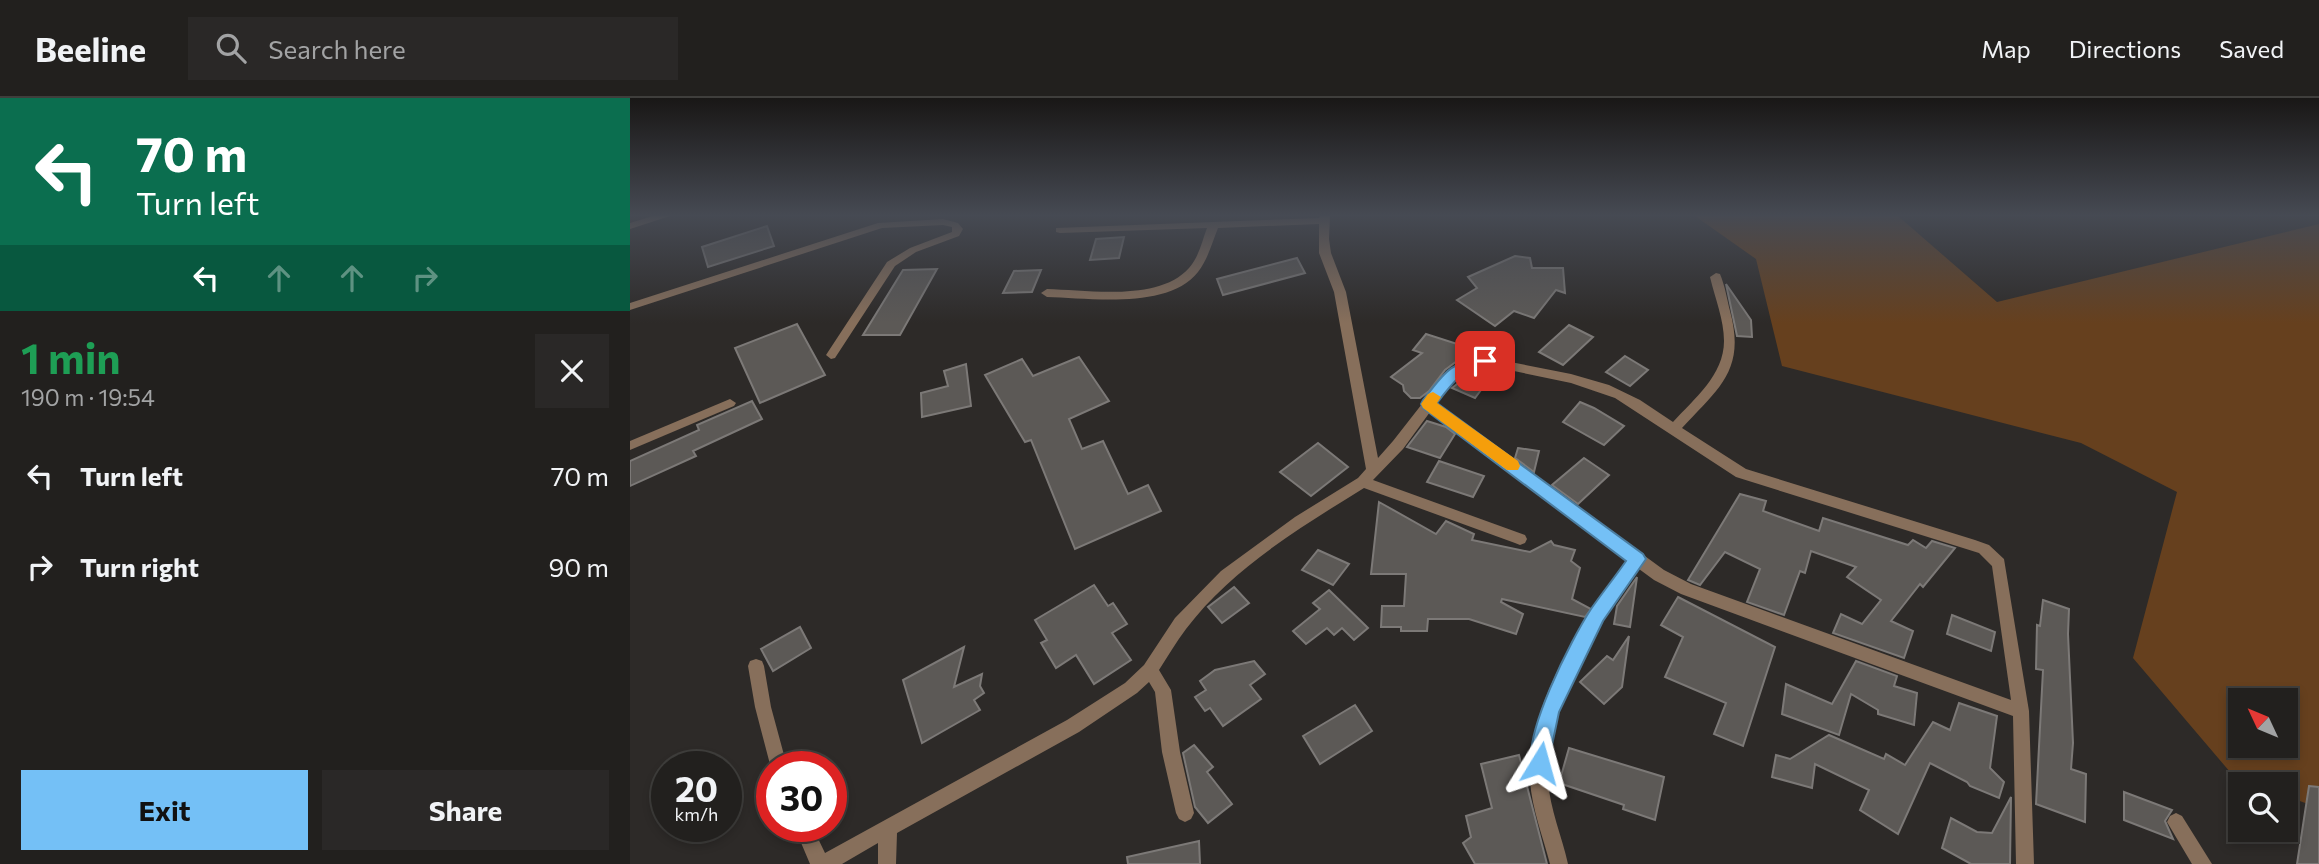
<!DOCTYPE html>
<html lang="en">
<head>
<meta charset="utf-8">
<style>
	:root { --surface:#22201e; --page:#2a2827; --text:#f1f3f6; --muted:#a2a3a4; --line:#3f3e3c; --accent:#74c0f6 }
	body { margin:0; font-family:Commissioner,sans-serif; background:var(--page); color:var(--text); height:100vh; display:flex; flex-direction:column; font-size:26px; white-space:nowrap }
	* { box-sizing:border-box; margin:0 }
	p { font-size:23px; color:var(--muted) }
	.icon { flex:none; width:38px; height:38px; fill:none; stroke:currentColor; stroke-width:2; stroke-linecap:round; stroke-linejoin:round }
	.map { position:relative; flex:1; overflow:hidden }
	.panel { display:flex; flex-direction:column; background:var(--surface); width:630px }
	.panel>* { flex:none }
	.top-card { background:#0b6e4f; color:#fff; overflow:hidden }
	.needle { width:46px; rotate:314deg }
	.buttons { position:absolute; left:1598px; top:590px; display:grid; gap:14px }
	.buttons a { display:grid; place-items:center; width:70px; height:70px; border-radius:0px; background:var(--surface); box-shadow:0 4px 10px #0003,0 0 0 2px var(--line); font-size:35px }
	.speed { position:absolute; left:21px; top:653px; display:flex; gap:14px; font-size:35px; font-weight:700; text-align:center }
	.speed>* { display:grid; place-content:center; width:91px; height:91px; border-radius:50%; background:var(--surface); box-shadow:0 4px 10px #0003,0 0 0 2px var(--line); line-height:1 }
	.speed small { font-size:18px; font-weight:400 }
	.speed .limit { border:10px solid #d22; background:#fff; color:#111 }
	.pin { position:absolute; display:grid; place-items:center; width:60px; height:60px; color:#fff; margin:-30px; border-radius:14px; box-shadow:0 4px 10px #0006 }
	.me { position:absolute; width:77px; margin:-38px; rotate:8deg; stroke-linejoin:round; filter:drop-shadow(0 0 5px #0008) }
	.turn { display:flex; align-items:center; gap:24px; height:147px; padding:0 21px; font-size:32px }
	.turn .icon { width:91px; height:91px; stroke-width:2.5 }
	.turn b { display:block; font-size:49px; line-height:60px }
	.lanes { display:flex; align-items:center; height:66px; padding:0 21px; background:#0003; justify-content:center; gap:35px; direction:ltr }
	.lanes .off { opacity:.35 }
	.round { display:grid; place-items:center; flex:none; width:74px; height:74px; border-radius:0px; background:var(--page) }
	.overview { display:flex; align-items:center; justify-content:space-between; height:119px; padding:0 21px }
	h1 { font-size:42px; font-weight:700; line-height:52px; color:#1e9e55 }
	.primary-button { display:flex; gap:14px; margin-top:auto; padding:14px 21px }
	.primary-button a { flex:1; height:80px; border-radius:0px; background:var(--accent); color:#111; font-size:28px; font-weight:700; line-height:80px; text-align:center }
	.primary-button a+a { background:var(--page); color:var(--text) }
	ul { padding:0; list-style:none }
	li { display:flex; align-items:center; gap:21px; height:91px; padding:0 21px }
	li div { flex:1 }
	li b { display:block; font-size:26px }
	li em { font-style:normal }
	header { display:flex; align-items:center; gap:42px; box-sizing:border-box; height:98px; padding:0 35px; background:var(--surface); border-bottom:2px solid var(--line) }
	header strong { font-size:33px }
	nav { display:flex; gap:38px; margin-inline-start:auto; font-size:24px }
	.search { width:490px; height:63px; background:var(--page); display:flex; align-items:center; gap:18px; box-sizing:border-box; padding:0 24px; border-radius:0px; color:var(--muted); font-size:26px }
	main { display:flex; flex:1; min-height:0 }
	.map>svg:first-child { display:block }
	.green { fill:#66401e; fill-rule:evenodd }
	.building { fill:#5c5956; stroke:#7c7977; stroke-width:2 }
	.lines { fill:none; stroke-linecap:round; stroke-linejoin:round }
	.service { fill:#876f5b; fill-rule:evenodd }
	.minor { fill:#876f5b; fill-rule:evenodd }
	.route { fill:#74c0f6; stroke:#4b7da0; stroke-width:2 }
	.slow { fill:#f59e0b }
</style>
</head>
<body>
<header>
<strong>Beeline</strong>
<div class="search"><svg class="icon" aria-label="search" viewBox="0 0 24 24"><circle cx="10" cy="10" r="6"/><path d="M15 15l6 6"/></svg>Search here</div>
<nav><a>Map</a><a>Directions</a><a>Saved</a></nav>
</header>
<main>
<section class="panel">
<div class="top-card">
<div class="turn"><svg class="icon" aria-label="left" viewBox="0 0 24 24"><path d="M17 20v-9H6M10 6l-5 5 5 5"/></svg><div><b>70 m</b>Turn left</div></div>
<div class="lanes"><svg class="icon" aria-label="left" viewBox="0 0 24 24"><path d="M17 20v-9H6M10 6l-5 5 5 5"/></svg><svg class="icon off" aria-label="ahead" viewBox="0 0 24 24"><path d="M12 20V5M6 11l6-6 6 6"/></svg><svg class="icon off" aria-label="ahead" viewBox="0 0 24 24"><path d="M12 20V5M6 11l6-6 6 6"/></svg><svg class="icon off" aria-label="right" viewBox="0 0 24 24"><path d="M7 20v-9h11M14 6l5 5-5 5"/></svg></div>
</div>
<div class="overview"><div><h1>1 min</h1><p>190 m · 19:54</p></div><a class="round"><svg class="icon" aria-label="close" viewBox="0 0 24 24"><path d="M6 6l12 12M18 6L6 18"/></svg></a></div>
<ul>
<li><svg class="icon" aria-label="left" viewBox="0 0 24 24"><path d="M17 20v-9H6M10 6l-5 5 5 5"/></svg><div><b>Turn left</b></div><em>70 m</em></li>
<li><svg class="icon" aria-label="right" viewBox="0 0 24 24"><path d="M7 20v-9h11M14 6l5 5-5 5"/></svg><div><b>Turn right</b></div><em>90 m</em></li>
</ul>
<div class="primary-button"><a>Exit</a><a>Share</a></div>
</section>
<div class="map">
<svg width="1689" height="766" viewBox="0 0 1689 766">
	<rect width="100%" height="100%" fill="#2d2a28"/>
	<path class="green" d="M 1065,118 L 1268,118 L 1367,204 L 1689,126 L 1689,710 L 1656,698 L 1656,686 L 1620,686 L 1606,681 L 1503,560 L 1547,394 L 1451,345 L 1152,268 L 1126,161 ZM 1610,602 L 1656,602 L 1656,648 L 1610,648 Z"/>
	<g class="building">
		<path d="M 137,128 L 144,148 L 78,169 L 72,149 Z"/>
		<path d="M 494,139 L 489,160 L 460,162 L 466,141 Z"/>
		<path d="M 885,158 L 900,160 L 902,170 L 933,170 L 935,195 L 926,192 L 904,220 L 884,213 L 865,228 L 827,202 L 847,190 L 838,179 Z"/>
		<path d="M 667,160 L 675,175 L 593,197 L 587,181 Z"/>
		<path d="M 307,171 L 270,237 L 233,237 L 273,172 Z"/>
		<path d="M 411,172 L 402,194 L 373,195 L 384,173 Z"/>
		<path d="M 1096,186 L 1121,222 L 1122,239 L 1107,238 Z"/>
		<path d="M 167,226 L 195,277 L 130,305 L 105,250 Z"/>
		<path d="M 939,227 L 963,239 L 933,267 L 909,254 Z"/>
		<path d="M 796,236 L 843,251 L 815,272 L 799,293 L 790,300 L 781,300 L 774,293 L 773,287 L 761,279 L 792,255 L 783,252 Z"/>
		<path d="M 995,258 L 1018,272 L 1000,288 L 976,274 Z"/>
		<path d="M 449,259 L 479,303 L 439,321 L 452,351 L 473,343 L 498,396 L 518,387 L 531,413 L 445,451 L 401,342 L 395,344 L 355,277 L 392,261 L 403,278 Z"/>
		<path d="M 336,266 L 341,308 L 292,319 L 291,295 L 318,288 L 314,273 Z"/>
		<path d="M 844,273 L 860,280 L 845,300 L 822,290 Z"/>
		<path d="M 122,303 L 132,321 L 63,353 L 66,358 L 0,388 L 0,363 L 69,332 L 67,327 Z"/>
		<path d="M 950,304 L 964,310 L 994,328 L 974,347 L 933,324 Z"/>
		<path d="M 797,323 L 816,329 L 825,336 L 810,360 L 777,349 Z"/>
		<path d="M 688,345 L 718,369 L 681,398 L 650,374 Z"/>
		<path d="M 888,350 L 909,353 L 904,374 L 885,360 Z"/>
		<path d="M 954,360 L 979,377 L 948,406 L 922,387 Z"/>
		<path d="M 809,363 L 854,378 L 843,399 L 797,384 Z"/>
		<path d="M 1110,396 L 1136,403 L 1133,413 L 1189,433 L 1193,420 L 1278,447 L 1283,442 L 1296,450 L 1302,443 L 1325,450 L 1293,489 L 1290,486 L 1261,523 L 1283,533 L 1274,560 L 1203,535 L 1211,516 L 1232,526 L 1251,502 L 1217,479 L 1226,469 L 1181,453 L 1175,475 L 1170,473 L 1154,517 L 1117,504 L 1130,471 L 1095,454 L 1070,487 L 1058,482 Z"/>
		<path d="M 749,404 L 806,436 L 816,423 L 844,436 L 842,442 L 900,454 L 921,443 L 924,447 L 945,452 L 941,463 L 950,470 L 942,501 L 961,511 L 955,519 L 872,501 L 871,504 L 893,516 L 886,536 L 839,521 L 798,521 L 797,533 L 771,533 L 771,529 L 751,529 L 752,508 L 774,508 L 776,476 L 741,476 Z"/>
		<path d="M 688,452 L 719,466 L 703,487 L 672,472 Z"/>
		<path d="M 1007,479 L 1000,529 L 984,526 L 987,508 Z"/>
		<path d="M 464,487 L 478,508 L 483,505 L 497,526 L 482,535 L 501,562 L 464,586 L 446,557 L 426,570 L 411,545 L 417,542 L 405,522 Z"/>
		<path d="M 604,489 L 619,505 L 592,525 L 578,509 Z"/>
		<path d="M 699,492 L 738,530 L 724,542 L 712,530 L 704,537 L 697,530 L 676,546 L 663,533 L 690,511 L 683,505 Z"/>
		<path d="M 1048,499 L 1145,549 L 1113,648 L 1084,636 L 1096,605 L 1035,579 L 1053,539 L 1031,527 Z"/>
		<path d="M 1413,502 L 1439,511 L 1438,536 L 1443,645 L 1441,671 L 1456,676 L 1455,724 L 1406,706 L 1413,572 L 1406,571 L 1407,527 L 1410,528 Z"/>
		<path d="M 1322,517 L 1365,534 L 1361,553 L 1317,536 Z"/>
		<path d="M 170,529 L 181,550 L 143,573 L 131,551 Z"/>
		<path d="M 999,538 L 992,589 L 974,606 L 950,584 L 977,558 L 983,562 Z"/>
		<path d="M 334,549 L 324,589 L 352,576 L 350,588 L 354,595 L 344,602 L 350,612 L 292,645 L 273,582 Z"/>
		<path d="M 624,563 L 635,576 L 620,587 L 631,601 L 593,628 L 580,610 L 575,613 L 565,599 L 576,592 L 570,583 L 585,572 Z"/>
		<path d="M 1226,563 L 1267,578 L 1264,588 L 1287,595 L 1284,627 L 1248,616 L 1248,612 L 1221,596 L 1209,637 L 1152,616 L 1156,586 L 1202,606 Z"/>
		<path d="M 1329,605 L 1367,618 L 1360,670 L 1374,684 L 1369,700 L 1340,688 L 1337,684 L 1300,665 L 1268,736 L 1230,712 L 1239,692 L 1185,666 L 1182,690 L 1142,679 L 1146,657 L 1160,661 L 1199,637 L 1254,661 L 1256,656 L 1275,667 L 1303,624 L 1320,632 Z"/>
		<path d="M 725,607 L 742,633 L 690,666 L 673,638 Z"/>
		<path d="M 564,647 L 583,669 L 577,674 L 602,706 L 578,725 L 565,709 L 553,655 Z"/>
		<path d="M 939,650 L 1034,679 L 1025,722 L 993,711 L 994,707 L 929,685 Z"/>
		<path d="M 889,657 L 917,766 L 845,766 L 833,745 L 841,739 L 836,718 L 862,710 L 851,666 Z"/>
		<path d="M 1679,688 L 1689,689 L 1689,766 L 1667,766 Z"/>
		<path d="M 1494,694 L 1542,712 L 1535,723 L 1543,741 L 1494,722 Z"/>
		<path d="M 1381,699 L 1380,766 L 1341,766 L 1312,750 L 1321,720 L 1347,734 L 1362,735 Z"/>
		<path d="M 569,743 L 570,766 L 498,766 L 497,759 Z"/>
	</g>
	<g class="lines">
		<g class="service">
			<path d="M 313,121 L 328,125 L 333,131 L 329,138 L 286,154 L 265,168 L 205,260 L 201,261 L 196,257 L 257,164 L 280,150 L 322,134 L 322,129 L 313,127 L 252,130 L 0,212 L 0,205 L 248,125 Z"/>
			<path d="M 100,301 L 106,305 L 104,308 L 0,352 L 0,343 Z"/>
		</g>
		<g class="minor">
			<path d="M 23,118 L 40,118 L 0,131 L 0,125 Z"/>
			<path d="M 690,118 L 700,118 L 699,141 L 701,155 L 716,194 L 748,360 L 763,343 L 817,274 L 836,262 L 855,259 L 941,276 L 979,287 L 1010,302 L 1043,324 C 1064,301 1094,277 1094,243 C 1094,222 1085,200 1080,179 L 1086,175 L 1090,176 C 1095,188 1097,201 1100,213 C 1116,272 1089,290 1052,330 L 1116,371 L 1345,442 L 1359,447 L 1374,461 L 1399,613 L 1404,766 L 1386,766 L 1383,618 L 1051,496 L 1024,482 L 1009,471 C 967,531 913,606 918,683 C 920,711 932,739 938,766 L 920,766 C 913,739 902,711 900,683 C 896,606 954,522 998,462 L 800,314 L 773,351 L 743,382 L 895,437 L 897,441 L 895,445 L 890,447 L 885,445 L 734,390 C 671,429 601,471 556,531 C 546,544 538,558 529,572 L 541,592 L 550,654 L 564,715 L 561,721 L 555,724 L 549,721 L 546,715 L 532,654 L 525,594 L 519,584 L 507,595 L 449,634 L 267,735 L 266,766 L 248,766 L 248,745 L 212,766 L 180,766 L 164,728 L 182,728 L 195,755 L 437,622 L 495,585 L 514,567 L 545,520 L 591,473 L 665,419 L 728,380 L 736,371 L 704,194 L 689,155 L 689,126 L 588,130 C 582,145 578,161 568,174 C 538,212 459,200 417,199 L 411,195 L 417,191 C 458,192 529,204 559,170 C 569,159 572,143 577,130 L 430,135 L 426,134 L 426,130 L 689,120 ZM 855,267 L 941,285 L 985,300 L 1106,379 L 1349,455 L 1362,468 L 1381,602 L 1061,486 L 1034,472 L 807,306 C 820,287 831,271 855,267 Z"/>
			<path d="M 126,561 L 132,563 L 134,568 L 141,609 L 157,668 L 142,668 L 142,674 L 125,609 L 118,568 L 120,563 Z"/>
			<path d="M 1546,715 L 1552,718 L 1582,766 L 1562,766 L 1537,724 L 1540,718 Z"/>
		</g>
	</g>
	<linearGradient id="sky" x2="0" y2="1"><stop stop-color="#191716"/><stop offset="0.52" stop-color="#464a53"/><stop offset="1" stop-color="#464a53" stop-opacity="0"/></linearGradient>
	<rect width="1689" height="225" fill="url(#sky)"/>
	<path class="route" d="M 855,258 L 862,263 L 860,266 C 829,275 827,279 807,305 L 1013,456 L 1016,461 L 973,523 L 929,614 L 917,671 L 910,674 L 903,671 C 890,641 942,540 961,511 C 972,495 985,479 996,463 L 793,310 L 791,306 L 793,302 C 817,272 817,267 855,258 Z"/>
	<path class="slow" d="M 803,294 L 811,299 L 807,305 L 888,363 L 890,368 L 888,372 L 877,372 L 793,310 L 791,306 L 798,296 Z"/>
</svg>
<div class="buttons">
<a><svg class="needle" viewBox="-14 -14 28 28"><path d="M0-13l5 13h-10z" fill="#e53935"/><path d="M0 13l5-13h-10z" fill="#a2a3a4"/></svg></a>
<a><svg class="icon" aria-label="search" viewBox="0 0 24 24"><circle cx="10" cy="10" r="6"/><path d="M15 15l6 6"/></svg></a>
</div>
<div class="speed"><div>20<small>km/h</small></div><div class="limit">30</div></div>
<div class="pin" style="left:855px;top:263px;background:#d93025"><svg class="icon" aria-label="arrive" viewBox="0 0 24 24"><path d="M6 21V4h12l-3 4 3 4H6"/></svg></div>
<svg class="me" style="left:910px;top:665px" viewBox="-20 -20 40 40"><path d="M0-17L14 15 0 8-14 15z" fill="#74c0f6" stroke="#fff" stroke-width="4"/></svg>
</div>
</main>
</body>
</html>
